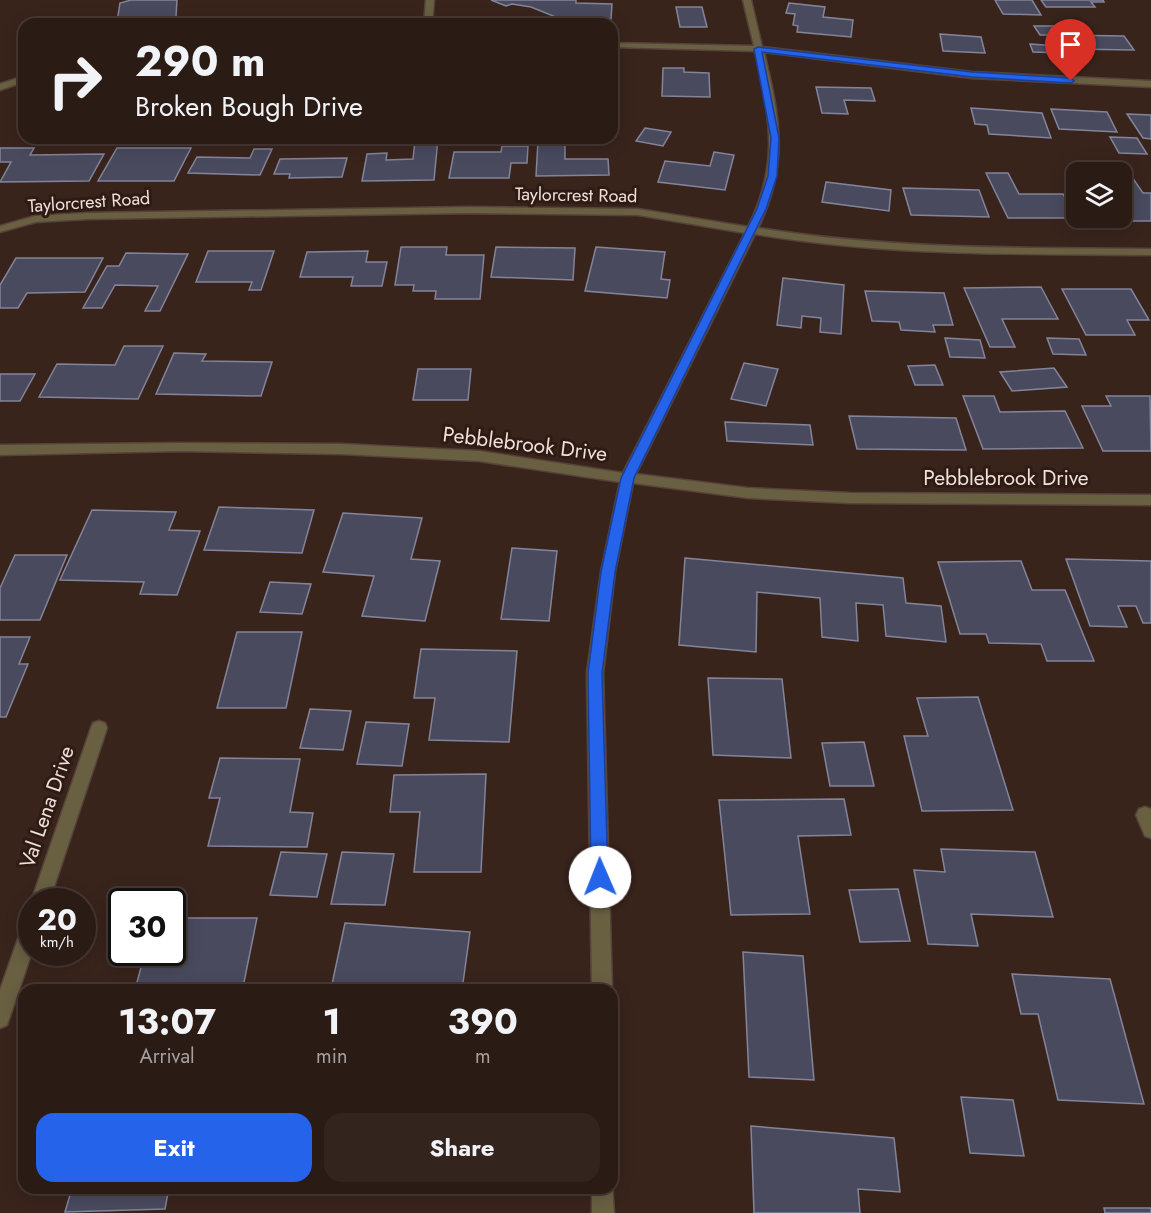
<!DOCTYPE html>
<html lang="en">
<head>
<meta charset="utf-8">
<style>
	:root { --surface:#2b1b15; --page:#33241e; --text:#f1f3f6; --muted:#a6a1a0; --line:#473934; --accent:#2563eb }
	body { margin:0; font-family:Jost,sans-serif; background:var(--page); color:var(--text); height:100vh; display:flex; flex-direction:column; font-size:22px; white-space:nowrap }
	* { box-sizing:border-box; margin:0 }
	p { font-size:20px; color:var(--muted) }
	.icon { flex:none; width:33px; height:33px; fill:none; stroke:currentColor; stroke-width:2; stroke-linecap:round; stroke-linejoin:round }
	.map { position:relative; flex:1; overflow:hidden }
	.side { position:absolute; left:18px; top:984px; width:600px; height:210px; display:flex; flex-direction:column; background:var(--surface); border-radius:18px; box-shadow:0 3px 15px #0003,0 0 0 2px var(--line) }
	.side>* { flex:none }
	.hud { position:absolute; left:18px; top:18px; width:600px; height:126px; border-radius:18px; box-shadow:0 3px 15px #0003,0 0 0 2px var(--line); background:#2b1b15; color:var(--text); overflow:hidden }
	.tools { position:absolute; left:1066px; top:162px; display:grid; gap:12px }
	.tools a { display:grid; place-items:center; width:66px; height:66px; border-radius:12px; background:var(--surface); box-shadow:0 3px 15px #0003,0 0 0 2px var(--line); font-size:30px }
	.speed { position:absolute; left:18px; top:888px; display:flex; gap:12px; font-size:30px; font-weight:700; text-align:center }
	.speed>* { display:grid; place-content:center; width:78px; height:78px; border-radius:50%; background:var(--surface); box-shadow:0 3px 15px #0003,0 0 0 2px var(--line); line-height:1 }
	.speed small { font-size:15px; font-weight:400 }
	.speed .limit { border:3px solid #111; border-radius:9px; background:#fff; color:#111 }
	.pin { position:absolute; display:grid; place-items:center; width:51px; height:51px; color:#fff; margin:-62px -26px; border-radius:50% 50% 50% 0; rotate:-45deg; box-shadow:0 0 6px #0007 }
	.pin .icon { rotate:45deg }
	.me { position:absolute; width:66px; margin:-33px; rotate:359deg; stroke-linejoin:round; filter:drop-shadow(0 0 4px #0008) }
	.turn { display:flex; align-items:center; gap:21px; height:126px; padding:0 18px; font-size:27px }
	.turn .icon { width:78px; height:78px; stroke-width:2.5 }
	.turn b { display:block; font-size:42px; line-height:51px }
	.eta { display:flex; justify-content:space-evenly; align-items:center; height:102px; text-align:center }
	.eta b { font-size:36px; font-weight:700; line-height:42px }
	.cta { display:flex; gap:12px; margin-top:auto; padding:12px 18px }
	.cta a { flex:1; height:69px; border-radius:18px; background:var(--accent); color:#fff; font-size:24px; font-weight:700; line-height:69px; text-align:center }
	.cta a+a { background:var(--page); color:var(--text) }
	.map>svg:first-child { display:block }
	.building { fill:#4a4a5f; stroke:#83839a; stroke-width:1.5 }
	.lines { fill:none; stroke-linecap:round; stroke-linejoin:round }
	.minor-casing { stroke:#56423a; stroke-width:3 }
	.minor { fill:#696042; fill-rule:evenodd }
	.route { fill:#2563eb; stroke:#184099; stroke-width:1.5 }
	.labels { text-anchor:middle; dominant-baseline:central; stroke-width:6; stroke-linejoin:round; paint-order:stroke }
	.far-street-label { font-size:18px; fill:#eee0da; stroke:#2f1b13 }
	.street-label { font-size:21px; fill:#eee0da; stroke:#2f1b13 }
</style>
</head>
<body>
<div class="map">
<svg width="1151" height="1213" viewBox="0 0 1151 1213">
	<rect width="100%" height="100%" fill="#39241c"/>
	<g class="building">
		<path d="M 131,0 L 177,0 L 176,17 L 117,22 L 120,3 Z"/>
		<path d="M 491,0 L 576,0 L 576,3 L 612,4 L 611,19 L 558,18 L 531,7 L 512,4 L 506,6 Z"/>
		<path d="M 995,0 L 1032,0 L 1041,15 L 1003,14 Z"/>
		<path d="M 1041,0 L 1103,0 L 1104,2 L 1091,2 L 1095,7 L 1046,7 Z"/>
		<path d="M 789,3 L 825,7 L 823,17 L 853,20 L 851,37 L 797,32 L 798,26 L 793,25 L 795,14 L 786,13 Z"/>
		<path d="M 676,7 L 702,7 L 707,27 L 680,27 Z"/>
		<path d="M 1034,26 L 1057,26 L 1063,35 L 1124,36 L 1134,50 L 1072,49 L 1062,35 L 1040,35 Z"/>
		<path d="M 940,34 L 981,37 L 985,53 L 943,51 Z"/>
		<path d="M 1030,44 L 1058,46 L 1062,53 L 1033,52 Z"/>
		<path d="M 663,68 L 684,68 L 684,72 L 709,73 L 710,97 L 662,96 Z"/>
		<path d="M 816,87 L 871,88 L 875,101 L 844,100 L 848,114 L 822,113 Z"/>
		<path d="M 971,108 L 1042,113 L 1051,138 L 989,134 L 987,125 L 975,124 Z"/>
		<path d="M 1051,109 L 1107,112 L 1117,132 L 1059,129 Z"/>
		<path d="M 1127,114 L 1151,115 L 1151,139 L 1143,138 Z"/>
		<path d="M 645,128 L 671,132 L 663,146 L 636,141 Z"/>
		<path d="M 1110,137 L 1137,138 L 1147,154 L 1119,153 Z"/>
		<path d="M 438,139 L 434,180 L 362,181 L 367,154 L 387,153 L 386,160 L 413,159 L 415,140 Z"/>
		<path d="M 538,141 L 565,141 L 565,159 L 608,159 L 609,175 L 536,176 Z"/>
		<path d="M 502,146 L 528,146 L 527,163 L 511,163 L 509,178 L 449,178 L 454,152 L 501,152 Z"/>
		<path d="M 0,148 L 34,148 L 30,155 L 104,154 L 89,181 L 0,182 L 11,162 L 0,162 Z"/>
		<path d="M 117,148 L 191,148 L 174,181 L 98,181 Z"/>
		<path d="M 254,149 L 272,149 L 260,175 L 188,173 L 197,157 L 250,158 Z"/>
		<path d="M 714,152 L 734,155 L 725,190 L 658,182 L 665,161 L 710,166 Z"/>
		<path d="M 347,158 L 342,177 L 289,178 L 290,174 L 274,174 L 280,159 Z"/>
		<path d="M 1091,164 L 1123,164 L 1143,193 L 1151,193 L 1151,221 L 1129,221 L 1122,211 L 1122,172 L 1096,172 Z"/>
		<path d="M 986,173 L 1008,173 L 1019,194 L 1063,194 L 1077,218 L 1008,218 Z"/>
		<path d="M 826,182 L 891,190 L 889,211 L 822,202 Z"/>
		<path d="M 903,188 L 979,190 L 989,217 L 911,215 Z"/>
		<path d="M 401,247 L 447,247 L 446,255 L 484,255 L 480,299 L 435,299 L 436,291 L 413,291 L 414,285 L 395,285 Z"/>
		<path d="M 496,247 L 575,248 L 573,280 L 491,277 Z"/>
		<path d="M 596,247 L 665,252 L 661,279 L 670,280 L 667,298 L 585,291 Z"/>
		<path d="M 208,251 L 274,251 L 261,290 L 249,290 L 252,282 L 196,282 Z"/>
		<path d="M 368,251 L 366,262 L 387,262 L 382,286 L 351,286 L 353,277 L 300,277 L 307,252 Z"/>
		<path d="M 126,253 L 188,254 L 160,311 L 145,311 L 158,286 L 115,285 L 102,308 L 83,308 L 107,266 L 119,266 Z"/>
		<path d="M 16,258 L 103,258 L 85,292 L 27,293 L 18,308 L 0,308 L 0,285 Z"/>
		<path d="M 783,278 L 844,285 L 841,334 L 820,332 L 821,318 L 802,316 L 801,328 L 777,325 Z"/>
		<path d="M 1041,287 L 1058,319 L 1002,319 L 1015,347 L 990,347 L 964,288 Z"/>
		<path d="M 1062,289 L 1131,289 L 1149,320 L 1127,320 L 1135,335 L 1086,335 Z"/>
		<path d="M 865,291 L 944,293 L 953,325 L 933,325 L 935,332 L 901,330 L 899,322 L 872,321 Z"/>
		<path d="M 945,338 L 980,340 L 985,358 L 950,357 Z"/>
		<path d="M 1047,338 L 1079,339 L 1086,355 L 1053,354 Z"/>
		<path d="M 124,346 L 163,346 L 138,399 L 39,397 L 57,364 L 115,365 Z"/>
		<path d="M 174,353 L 206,354 L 202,361 L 272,362 L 261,396 L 156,394 Z"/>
		<path d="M 744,363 L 778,369 L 766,406 L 731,399 Z"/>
		<path d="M 935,365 L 943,385 L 915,385 L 908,366 Z"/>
		<path d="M 1054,368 L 1067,387 L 1012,391 L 1000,372 Z"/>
		<path d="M 418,369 L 471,369 L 468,400 L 413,400 Z"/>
		<path d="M 0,374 L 35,374 L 20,401 L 0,401 Z"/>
		<path d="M 963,396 L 994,396 L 1000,412 L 1065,411 L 1083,448 L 983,449 Z"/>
		<path d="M 1106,396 L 1150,396 L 1151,451 L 1103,451 L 1082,406 L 1111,406 Z"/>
		<path d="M 849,416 L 956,418 L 966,450 L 857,449 Z"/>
		<path d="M 725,422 L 810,425 L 813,445 L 727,441 Z"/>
		<path d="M 219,507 L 314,510 L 302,553 L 204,550 Z"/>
		<path d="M 92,510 L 176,512 L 169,530 L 200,531 L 177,595 L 140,594 L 144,582 L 60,580 Z"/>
		<path d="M 343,513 L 422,518 L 411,559 L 440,561 L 425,621 L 362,616 L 374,576 L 323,572 Z"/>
		<path d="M 512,548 L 557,551 L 549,621 L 501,619 Z"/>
		<path d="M 15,555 L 67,555 L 40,620 L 0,620 L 0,588 Z"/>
		<path d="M 685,558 L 903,578 L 906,603 L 941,606 L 946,642 L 886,636 L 883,605 L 856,603 L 858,641 L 822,637 L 820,598 L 757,592 L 756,652 L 679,645 Z"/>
		<path d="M 1066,559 L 1151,561 L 1151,623 L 1143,623 L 1136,606 L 1118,606 L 1127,627 L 1090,626 Z"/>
		<path d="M 1021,561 L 1032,590 L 1065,590 L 1094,661 L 1047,661 L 1041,644 L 989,643 L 986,634 L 960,634 L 938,562 Z"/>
		<path d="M 270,582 L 311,584 L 302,614 L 260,612 Z"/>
		<path d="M 237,632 L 302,632 L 286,708 L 217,708 Z"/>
		<path d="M 0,637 L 30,637 L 19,664 L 28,664 L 6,717 L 0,717 Z"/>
		<path d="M 421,649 L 517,651 L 509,742 L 429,740 L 435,698 L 414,698 Z"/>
		<path d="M 708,678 L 782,679 L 791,758 L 713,755 Z"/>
		<path d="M 978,697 L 1013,810 L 922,811 L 904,736 L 928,736 L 917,698 Z"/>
		<path d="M 310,709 L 351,711 L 343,750 L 300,748 Z"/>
		<path d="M 366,722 L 409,724 L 402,766 L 357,764 Z"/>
		<path d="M 864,742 L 874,786 L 830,786 L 822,743 Z"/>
		<path d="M 220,758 L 300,759 L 290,812 L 313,813 L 307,847 L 208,846 L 220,798 L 209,798 Z"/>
		<path d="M 486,774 L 481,872 L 414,872 L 420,812 L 390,812 L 394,775 Z"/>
		<path d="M 844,799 L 851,835 L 798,836 L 810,914 L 731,915 L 719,800 Z"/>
		<path d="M 941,849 L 1035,852 L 1053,917 L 971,914 L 978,946 L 928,944 L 914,870 L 945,872 Z"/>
		<path d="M 281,852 L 327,854 L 317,897 L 270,895 Z"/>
		<path d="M 342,852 L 394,854 L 385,905 L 331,904 Z"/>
		<path d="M 898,889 L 910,941 L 860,942 L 849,890 Z"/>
		<path d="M 172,918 L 257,918 L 243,987 L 292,987 L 291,990 L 135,990 L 145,952 L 172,952 Z"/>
		<path d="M 345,923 L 470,932 L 462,990 L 331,989 Z"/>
		<path d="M 743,952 L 803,956 L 814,1080 L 749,1077 Z"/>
		<path d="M 1012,974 L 1110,979 L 1144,1104 L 1058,1100 L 1038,1014 L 1021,1014 Z"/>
		<path d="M 961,1097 L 1013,1100 L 1024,1156 L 970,1153 Z"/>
		<path d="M 751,1126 L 894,1138 L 900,1192 L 858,1189 L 860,1213 L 754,1213 Z"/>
		<path d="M 72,1188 L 169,1188 L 165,1209 L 65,1212 Z"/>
		<path d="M 1104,1208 L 1151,1208 L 1151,1213 L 1105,1213 Z"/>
	</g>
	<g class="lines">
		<defs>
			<g id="minor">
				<path d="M 426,0 L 434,0 L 432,24 L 424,24 Z"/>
				<path d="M 743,0 L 751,0 L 762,47 L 972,72 L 1151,81 L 1151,87 L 972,78 L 764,52 C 780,119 789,164 758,228 C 888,249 1019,248 1151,249 L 1151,255 C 1018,254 886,256 755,234 L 636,474 L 748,488 L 849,493 L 1151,495 L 1151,505 L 849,503 L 748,498 L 633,483 L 615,572 L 603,673 L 612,990 L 592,990 L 587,673 L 601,572 L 620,482 L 479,461 L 341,454 L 180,451 L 0,455 L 0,445 L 180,443 L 341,444 L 479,451 L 623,473 L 745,233 L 638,215 L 469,213 L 88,219 L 36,222 L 0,232 L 0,226 L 35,216 L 88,213 L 469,207 L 638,209 L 748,227 C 780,164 770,117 755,51 L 612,47 L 612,43 L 754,46 Z"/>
				<path d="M 24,76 L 24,82 L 0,90 L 0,84 Z"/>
				<path d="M 99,721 L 105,723 L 107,728 L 49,902 L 32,902 L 32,904 L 31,902 L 91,728 L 93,723 Z"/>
				<path d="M 1145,807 L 1151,809 L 1151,838 L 1145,836 L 1136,815 L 1139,809 Z"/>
				<path d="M 32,917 L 32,952 L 7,1025 L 0,1028 L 0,990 L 25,919 Z"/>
				<path d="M 612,1183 L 614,1213 L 592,1213 L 592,1188 L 612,1188 Z"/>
			</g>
		</defs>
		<use href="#minor" class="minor-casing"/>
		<use href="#minor" class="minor"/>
	</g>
	<path class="route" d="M 758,47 L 972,72 L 1071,78 L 1074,81 L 1071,83 L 972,77 L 762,52 L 779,138 L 777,176 L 766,209 L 634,478 L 615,572 L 602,673 L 608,877 L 605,882 L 600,885 L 594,882 L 591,877 L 588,673 L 601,572 L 621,478 L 757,209 L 768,176 L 771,138 L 754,49 Z"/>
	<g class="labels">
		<g class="far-street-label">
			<text transform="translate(576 195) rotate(1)">Taylorcrest Road</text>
			<text transform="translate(89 202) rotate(-4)">Taylorcrest Road</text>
		</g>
		<g class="street-label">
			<text transform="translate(525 444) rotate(7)">Pebblebrook Drive</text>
			<text x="1006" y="478">Pebblebrook Drive</text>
			<text transform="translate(47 807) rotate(-71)">Val Lena Drive</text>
		</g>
	</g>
</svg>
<div class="tools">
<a><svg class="icon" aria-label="layers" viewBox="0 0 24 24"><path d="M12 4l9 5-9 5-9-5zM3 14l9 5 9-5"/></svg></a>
</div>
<div class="speed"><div>20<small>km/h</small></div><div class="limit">30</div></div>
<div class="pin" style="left:1071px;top:81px;background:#d93025"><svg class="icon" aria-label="arrive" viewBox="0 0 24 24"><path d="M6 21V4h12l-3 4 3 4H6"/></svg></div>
<svg class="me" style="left:600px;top:877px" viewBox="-20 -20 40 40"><circle r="19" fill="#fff"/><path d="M0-13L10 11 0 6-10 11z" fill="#2563eb"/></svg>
<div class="hud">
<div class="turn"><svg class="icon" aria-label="right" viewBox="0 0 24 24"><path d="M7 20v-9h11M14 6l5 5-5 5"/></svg><div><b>290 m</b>Broken Bough Drive</div></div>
</div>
<section class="side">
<div class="eta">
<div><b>13:07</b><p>Arrival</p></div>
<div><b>1</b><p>min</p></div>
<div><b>390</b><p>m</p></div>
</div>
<div class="cta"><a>Exit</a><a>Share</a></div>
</section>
</div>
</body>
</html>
